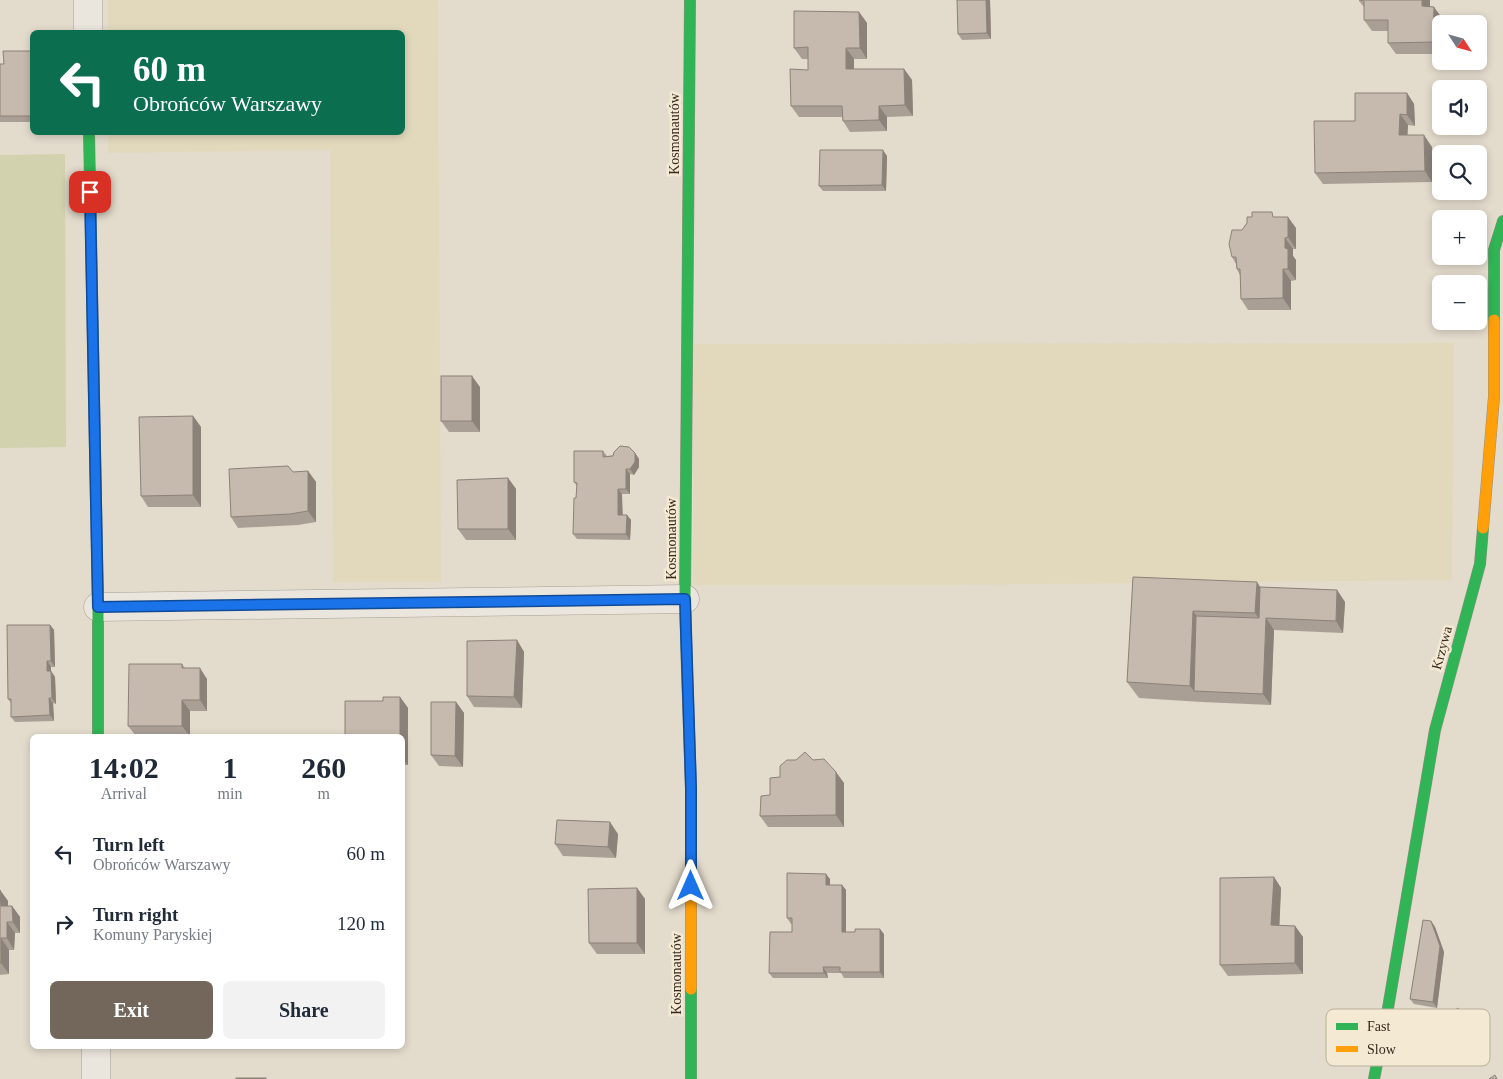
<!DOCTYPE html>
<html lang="en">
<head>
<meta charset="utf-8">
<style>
	:root { --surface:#fff; --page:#f2f2f3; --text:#1f2937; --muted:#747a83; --accent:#73675b }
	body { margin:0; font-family:"Times New Roman",serif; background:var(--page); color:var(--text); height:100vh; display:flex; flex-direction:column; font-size:19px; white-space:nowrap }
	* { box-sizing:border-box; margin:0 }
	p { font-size:16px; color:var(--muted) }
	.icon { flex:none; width:28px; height:28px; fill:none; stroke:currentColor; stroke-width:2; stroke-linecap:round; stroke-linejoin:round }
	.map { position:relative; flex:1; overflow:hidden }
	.panel { position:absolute; left:30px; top:734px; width:375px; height:315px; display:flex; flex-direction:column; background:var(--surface); border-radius:8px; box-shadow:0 2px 8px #0003 }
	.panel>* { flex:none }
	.guide { position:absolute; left:30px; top:30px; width:375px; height:105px; border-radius:8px; box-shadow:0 2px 8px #0003; background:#0b6e4f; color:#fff; overflow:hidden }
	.needle { width:32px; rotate:126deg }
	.tools { position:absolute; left:1432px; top:15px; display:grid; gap:10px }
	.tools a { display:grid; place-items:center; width:55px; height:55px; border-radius:8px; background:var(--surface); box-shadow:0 2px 8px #0003; font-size:25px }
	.pin { position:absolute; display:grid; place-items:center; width:42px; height:42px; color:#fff; margin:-21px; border-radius:10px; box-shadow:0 2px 8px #0006 }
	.me { position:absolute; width:55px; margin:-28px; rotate:0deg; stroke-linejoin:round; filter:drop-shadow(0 0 4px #0008) }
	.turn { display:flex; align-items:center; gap:18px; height:105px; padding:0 20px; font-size:22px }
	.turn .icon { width:65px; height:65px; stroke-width:2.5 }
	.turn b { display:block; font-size:35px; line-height:42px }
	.eta { display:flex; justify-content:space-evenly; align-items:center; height:85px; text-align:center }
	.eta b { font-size:30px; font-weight:700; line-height:35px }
	.button { display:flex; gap:10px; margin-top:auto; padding:10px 20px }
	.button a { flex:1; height:58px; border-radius:8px; background:var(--accent); color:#fff; font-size:20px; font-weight:700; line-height:58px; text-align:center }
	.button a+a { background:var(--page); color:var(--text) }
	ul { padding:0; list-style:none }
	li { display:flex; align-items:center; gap:15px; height:70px; padding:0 20px }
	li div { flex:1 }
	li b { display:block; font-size:19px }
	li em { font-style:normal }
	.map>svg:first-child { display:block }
	.farmland { fill:#e2d9bd }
	.green { fill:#d3d2af }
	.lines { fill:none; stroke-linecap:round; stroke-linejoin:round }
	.street-casing { stroke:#a8a095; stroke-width:29 }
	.fast-casing { stroke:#989085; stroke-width:12 }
	.slow-casing { stroke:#989085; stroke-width:12 }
	.street { stroke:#ebe6dd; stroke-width:28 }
	.fast { stroke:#30b455; stroke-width:11 }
	.slow { stroke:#ff9f0a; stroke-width:11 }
	.wall { fill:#aa9f95 }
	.shaded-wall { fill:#8b8279 }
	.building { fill:#c6b9ad; stroke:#8b8279 }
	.route-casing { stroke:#114b97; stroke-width:12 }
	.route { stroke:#1a73e8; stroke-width:9 }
	.labels { text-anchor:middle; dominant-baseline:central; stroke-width:5; stroke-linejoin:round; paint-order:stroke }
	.street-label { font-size:14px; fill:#36291e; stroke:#f4e9d2 }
	.key { fill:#f4e9d2; stroke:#bbaf9c; stroke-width:1 }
	.key-label { font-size:14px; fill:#36291e }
</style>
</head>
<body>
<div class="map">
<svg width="1503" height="1079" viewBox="0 0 1503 1079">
	<rect width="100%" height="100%" fill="#e3dbcc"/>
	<g class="farmland">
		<path d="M 108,0 L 438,0 L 441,582 L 333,582 L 330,150 L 108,153 L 108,133 L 402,132 L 402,32 L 108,32 Z"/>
		<path d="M 1454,343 L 1452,580 L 947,585 L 693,585 L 693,344 Z"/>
	</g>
	<path class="green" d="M 65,154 L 66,447 L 0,448 L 0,155 Z"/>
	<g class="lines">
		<defs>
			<g id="street">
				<path d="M 88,0 L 88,32"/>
				<path d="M 98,607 L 685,599"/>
				<path d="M 96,1046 L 96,1079"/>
			</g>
			<g id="fast">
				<path d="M 89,132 L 98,607 L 98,736"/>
				<path d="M 1494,320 L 1494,250 L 1503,221"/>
				<path d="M 687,671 L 685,599 L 690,0"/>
				<path d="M 691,989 L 691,1079"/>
				<path d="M 1374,1079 L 1387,1014 L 1435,730 L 1480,564 L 1483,528"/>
			</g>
			<g id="slow">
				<path d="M 1483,528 L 1494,397 L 1494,320"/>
				<path d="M 687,671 L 691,788 L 691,989"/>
			</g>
		</defs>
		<use href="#street" class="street-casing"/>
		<use href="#fast" class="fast-casing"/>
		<use href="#slow" class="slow-casing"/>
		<use href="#street" class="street"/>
		<use href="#fast" class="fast"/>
		<use href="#slow" class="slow"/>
	</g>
	<g class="wall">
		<path d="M 957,0 L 990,0 L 991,39 L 962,40 L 958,34 Z"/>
		<path d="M 1359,1 L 1430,7 L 1442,18 L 1441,24 L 1441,54 L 1396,54 L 1388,43 L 1388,31 L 1372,31 L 1364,20 L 1364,7 Z"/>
		<path d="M 859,12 L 867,23 L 867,59 L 854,59 L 854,69 L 904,69 L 912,80 L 913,116 L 887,117 L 887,131 L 850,132 L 843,121 L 842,117 L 799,117 L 791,106 L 808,70 L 808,59 L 802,59 L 794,48 Z"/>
		<path d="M 32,51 L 32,122 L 0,122 L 0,64 L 4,64 Z"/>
		<path d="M 1407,93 L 1414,104 L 1415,126 L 1408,125 L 1407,135 L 1432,147 L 1432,182 L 1323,184 L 1315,173 L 1355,121 Z"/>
		<path d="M 887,156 L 886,191 L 823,191 L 819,186 Z"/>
		<path d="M 1252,217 L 1276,217 L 1296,228 L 1296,249 L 1293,249 L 1293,256 L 1296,260 L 1296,280 L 1291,281 L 1291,310 L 1248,310 L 1241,299 L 1240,275 L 1237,269 L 1236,264 L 1232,257 L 1242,230 Z"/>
		<path d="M 480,387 L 480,432 L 449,432 L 441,421 Z"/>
		<path d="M 193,416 L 201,427 L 201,507 L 148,507 L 141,496 Z"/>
		<path d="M 603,451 L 607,456 L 635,453 L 639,459 L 639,467 L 634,475 L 630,474 L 630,494 L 622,494 L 622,515 L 627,515 L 631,520 L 630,540 L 577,539 L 573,534 L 577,486 L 574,482 Z"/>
		<path d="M 308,471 L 316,482 L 316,522 L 298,525 L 238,528 L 231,517 L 293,472 Z"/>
		<path d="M 508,478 L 516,489 L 516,540 L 466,540 L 458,529 Z"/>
		<path d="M 1133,577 L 1260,587 L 1337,590 L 1345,602 L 1343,633 L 1274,630 L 1271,705 L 1202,702 L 1139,698 L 1127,682 Z"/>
		<path d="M 50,625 L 54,630 L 55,667 L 51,667 L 51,671 L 55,677 L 56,704 L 53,703 L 54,721 L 15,722 L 11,717 L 11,703 L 8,699 Z"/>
		<path d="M 517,640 L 524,652 L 522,708 L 474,707 L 467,696 Z"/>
		<path d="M 182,664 L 185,668 L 207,679 L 207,711 L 190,711 L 190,736 L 136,736 L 128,726 Z"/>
		<path d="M 400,697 L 408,708 L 408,765 L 402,765 L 402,736 L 383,701 Z"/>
		<path d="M 456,702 L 464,713 L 463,767 L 439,766 L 431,755 Z"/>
		<path d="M 796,760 L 813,760 L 844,783 L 844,827 L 768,827 L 760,816 L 770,795 L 780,777 Z"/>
		<path d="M 618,834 L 616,858 L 563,856 L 555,844 Z"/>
		<path d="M 1274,877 L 1281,888 L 1279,925 L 1295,926 L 1303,937 L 1303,974 L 1228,976 L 1220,965 Z"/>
		<path d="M 830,879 L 830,885 L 842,885 L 846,890 L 846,932 L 884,934 L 884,978 L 844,978 L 841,973 L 827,973 L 828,978 L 773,978 L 769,973 L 792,932 L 792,924 L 791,924 L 787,918 Z"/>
		<path d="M 637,888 L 645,899 L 645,954 L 597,954 L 589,943 Z"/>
		<path d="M 0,890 L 8,901 L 8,906 L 12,906 L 20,917 L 20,933 L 15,933 L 14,950 L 9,950 L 9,974 L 0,975 Z"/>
		<path d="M 1431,921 L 1435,927 L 1444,952 L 1437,1008 L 1414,1004 L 1410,999 Z"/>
		<path d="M 1458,1008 L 1476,1035 L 1439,1059 L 1423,1033 Z"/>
	</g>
	<g class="shaded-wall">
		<path d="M 986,0 L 990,0 L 991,39 L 987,33 Z"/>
		<path d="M 1422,0 L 1430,0 L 1430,18 L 1422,6 Z"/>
		<path d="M 1434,7 L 1442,18 L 1442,24 L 1441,24 L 1441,53 L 1433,42 Z"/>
		<path d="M 859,12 L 867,23 L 867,59 L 860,48 Z"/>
		<path d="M 846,48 L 854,59 L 854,81 L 846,69 Z"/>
		<path d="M 904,69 L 912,80 L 913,116 L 905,105 Z"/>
		<path d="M 1407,93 L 1414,104 L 1415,126 L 1407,115 Z"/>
		<path d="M 879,106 L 887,117 L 887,131 L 879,120 Z"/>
		<path d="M 1400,114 L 1408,125 L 1407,146 L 1399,135 Z"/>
		<path d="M 1424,135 L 1432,147 L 1432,182 L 1425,171 Z"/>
		<path d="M 883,150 L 887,156 L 886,191 L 882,185 Z"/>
		<path d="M 1288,217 L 1296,228 L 1296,249 L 1288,237 Z"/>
		<path d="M 1285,238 L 1293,249 L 1293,256 L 1296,260 L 1296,280 L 1288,269 L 1285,248 Z"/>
		<path d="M 1283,269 L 1291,281 L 1291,310 L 1283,298 Z"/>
		<path d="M 472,376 L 480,387 L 480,432 L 472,421 Z"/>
		<path d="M 193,416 L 201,427 L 201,507 L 193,495 Z"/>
		<path d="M 635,453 L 639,459 L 639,467 L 634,475 L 630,469 Z"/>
		<path d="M 626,469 L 630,474 L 630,494 L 626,489 Z"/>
		<path d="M 308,471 L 316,482 L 316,522 L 308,511 Z"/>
		<path d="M 508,478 L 516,489 L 516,540 L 508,529 Z"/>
		<path d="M 618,489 L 622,494 L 623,520 L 618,515 Z"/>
		<path d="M 627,515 L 631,520 L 630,540 L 626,534 Z"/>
		<path d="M 1257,582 L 1268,599 L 1266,618 L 1274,630 L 1271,705 L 1263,694 L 1266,628 L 1255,613 Z"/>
		<path d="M 1337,590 L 1345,602 L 1343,633 L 1336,621 Z"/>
		<path d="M 1193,611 L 1204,627 L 1194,691 L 1190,686 Z"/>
		<path d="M 50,625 L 54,630 L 55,667 L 51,661 Z"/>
		<path d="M 517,640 L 524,652 L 522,708 L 514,697 Z"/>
		<path d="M 47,661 L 51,667 L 51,674 L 51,671 L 55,677 L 56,704 L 52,698 L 47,671 Z"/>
		<path d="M 200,668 L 207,679 L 207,711 L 200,700 Z"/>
		<path d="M 400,697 L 408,708 L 408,765 L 402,758 L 402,736 L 400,736 Z"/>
		<path d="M 49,698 L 53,703 L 54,721 L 50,715 Z"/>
		<path d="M 182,700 L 190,711 L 190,736 L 182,726 Z"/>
		<path d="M 456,702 L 464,713 L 463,767 L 455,756 Z"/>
		<path d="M 836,772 L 844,783 L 844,827 L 836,815 Z"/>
		<path d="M 610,822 L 618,834 L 616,858 L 608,847 Z"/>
		<path d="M 826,874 L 830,879 L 830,891 L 826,885 Z"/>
		<path d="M 1274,877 L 1281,888 L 1279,936 L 1271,925 Z"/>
		<path d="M 842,885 L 846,890 L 846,938 L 842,932 Z"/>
		<path d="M 637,888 L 645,899 L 645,954 L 637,943 Z"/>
		<path d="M 0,890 L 8,901 L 8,918 L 1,906 Z"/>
		<path d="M 12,906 L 20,917 L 20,933 L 13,922 Z"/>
		<path d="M 1431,921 L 1435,927 L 1444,952 L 1437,1008 L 1433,1002 Z"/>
		<path d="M 7,922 L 15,933 L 14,950 L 7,938 Z"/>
		<path d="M 1295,926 L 1303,937 L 1303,974 L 1295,963 Z"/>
		<path d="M 880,929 L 884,934 L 884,978 L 880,972 Z"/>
		<path d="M 1,938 L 9,950 L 9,974 L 1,963 Z"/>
		<path d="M 823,967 L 827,973 L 828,978 L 824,973 Z"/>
	</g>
	<g class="building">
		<path d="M 957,0 L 986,0 L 987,33 L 958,34 Z"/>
		<path d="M 1359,0 L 1422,0 L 1422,6 L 1434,7 L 1433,42 L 1388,43 L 1388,20 L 1364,20 L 1364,1 Z"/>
		<path d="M 794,11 L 859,12 L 860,48 L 846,48 L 846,69 L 904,69 L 905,105 L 879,106 L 879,120 L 843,121 L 842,106 L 791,106 L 790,69 L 808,70 L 808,47 L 794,48 Z"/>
		<path d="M 3,51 L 32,51 L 32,116 L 0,116 L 0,64 L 4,64 Z"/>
		<path d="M 1355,93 L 1407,93 L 1407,115 L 1400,114 L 1399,135 L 1424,135 L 1425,171 L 1315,173 L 1314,121 L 1355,121 Z"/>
		<path d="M 820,150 L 883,150 L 882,185 L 819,186 Z"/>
		<path d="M 1252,212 L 1272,212 L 1273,217 L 1288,217 L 1288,237 L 1285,238 L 1285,248 L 1288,249 L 1288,269 L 1283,269 L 1283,298 L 1241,299 L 1240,269 L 1237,269 L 1236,257 L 1232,257 L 1229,244 L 1232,230 L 1242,230 L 1247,223 L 1247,217 L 1252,217 Z"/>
		<rect x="441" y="376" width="31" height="45"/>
		<path d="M 193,416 L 193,495 L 141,496 L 139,417 Z"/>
		<path d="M 620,446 L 629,447 L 635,453 L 635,462 L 630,469 L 626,469 L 626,489 L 618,489 L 618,515 L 627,515 L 626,534 L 573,534 L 574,498 L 576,498 L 577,483 L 574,482 L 574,451 L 603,451 L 603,457 L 613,456 L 614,452 Z"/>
		<path d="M 288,466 L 293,472 L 308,471 L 308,511 L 290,514 L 231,517 L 229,469 Z"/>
		<path d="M 508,478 L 508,529 L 458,529 L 457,480 Z"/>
		<path d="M 1133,577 L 1257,582 L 1255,613 L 1193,611 L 1190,686 L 1127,682 Z"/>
		<path d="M 1260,587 L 1337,590 L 1336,621 L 1266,618 L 1263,694 L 1194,691 L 1196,616 L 1259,618 Z"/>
		<path d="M 7,625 L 50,625 L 51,661 L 47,661 L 47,671 L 51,671 L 52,698 L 49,698 L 50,715 L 11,717 L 11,699 L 8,699 Z"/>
		<path d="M 517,640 L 514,697 L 467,696 L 467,641 Z"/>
		<path d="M 129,664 L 182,664 L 182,668 L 200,668 L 200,700 L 182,700 L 182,726 L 128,726 Z"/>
		<path d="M 383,697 L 400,697 L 400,736 L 345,736 L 345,701 L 383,701 Z"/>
		<path d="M 431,702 L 456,702 L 455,756 L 431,755 Z"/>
		<path d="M 805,752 L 813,760 L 824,759 L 836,772 L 836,815 L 760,816 L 761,796 L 770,795 L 770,778 L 780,777 L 780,766 L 787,760 L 796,760 Z"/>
		<path d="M 557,820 L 610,822 L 608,847 L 555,844 Z"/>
		<path d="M 787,873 L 826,874 L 826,885 L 842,885 L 842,932 L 855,932 L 855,929 L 880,929 L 880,972 L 840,972 L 840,967 L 823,967 L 824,973 L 769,973 L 770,932 L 792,932 L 792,918 L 787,918 Z"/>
		<path d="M 1274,877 L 1271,925 L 1295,926 L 1295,963 L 1220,965 L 1220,878 Z"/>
		<path d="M 637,888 L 637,943 L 589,943 L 588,889 Z"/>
		<path d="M 0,890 L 1,906 L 12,906 L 13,922 L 7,922 L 7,938 L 1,938 L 1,963 L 0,963 Z"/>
		<path d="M 1423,920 L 1431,921 L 1440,946 L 1433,1002 L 1410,999 Z"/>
		<path d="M 1458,1008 L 1472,1029 L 1435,1053 L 1423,1033 Z"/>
		<path d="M 1495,1075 L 1497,1079 L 1489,1079 Z"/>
		<rect x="236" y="1078" width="30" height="1"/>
	</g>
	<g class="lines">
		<defs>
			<path id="route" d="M 90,192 L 98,607 L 685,599 L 691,788 L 691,886"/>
		</defs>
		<use href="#route" class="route-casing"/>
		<use href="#route" class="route"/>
	</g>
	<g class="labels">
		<g class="street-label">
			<text transform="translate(674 134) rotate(-90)">Kosmonautów</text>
			<text transform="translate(671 539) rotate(-90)">Kosmonautów</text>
			<text transform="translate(1442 648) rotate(-75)">Krzywa</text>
			<text transform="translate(676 974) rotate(-90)">Kosmonautów</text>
		</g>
	</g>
	<rect x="1326" y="1009" width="164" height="57" rx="8" class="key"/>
	<rect x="1336" y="1023" width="22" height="7" fill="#30b455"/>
	<rect x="1336" y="1046" width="22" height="6" fill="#ff9f0a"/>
	<g class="key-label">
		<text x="1367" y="1031">Fast</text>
		<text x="1367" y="1054">Slow</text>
	</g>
</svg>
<div class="tools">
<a><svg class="needle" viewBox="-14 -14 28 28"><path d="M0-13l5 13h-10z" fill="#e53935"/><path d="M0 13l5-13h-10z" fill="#747a83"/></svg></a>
<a><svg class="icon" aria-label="sound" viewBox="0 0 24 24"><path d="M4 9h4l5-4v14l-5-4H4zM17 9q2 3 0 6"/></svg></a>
<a><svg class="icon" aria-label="search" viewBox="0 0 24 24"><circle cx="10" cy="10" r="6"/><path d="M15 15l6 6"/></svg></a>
<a>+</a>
<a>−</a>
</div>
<div class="pin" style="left:90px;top:192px;background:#d93025"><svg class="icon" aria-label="arrive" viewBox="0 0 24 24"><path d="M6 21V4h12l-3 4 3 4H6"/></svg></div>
<svg class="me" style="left:691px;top:886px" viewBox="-20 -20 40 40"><path d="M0-17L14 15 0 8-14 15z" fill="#1a73e8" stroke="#fff" stroke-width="4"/></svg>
<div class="guide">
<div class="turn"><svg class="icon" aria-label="left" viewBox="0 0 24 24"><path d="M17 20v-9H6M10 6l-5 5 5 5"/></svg><div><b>60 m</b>Obrońców Warszawy</div></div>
</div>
<section class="panel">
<div class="eta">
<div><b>14:02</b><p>Arrival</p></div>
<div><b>1</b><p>min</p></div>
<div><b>260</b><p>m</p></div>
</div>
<ul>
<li><svg class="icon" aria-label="left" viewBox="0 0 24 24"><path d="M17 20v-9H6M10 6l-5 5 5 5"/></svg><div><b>Turn left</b><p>Obrońców Warszawy</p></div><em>60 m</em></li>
<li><svg class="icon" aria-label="right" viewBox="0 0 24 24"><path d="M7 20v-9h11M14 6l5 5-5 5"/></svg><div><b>Turn right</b><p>Komuny Paryskiej</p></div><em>120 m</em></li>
</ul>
<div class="button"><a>Exit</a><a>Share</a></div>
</section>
</div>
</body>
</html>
